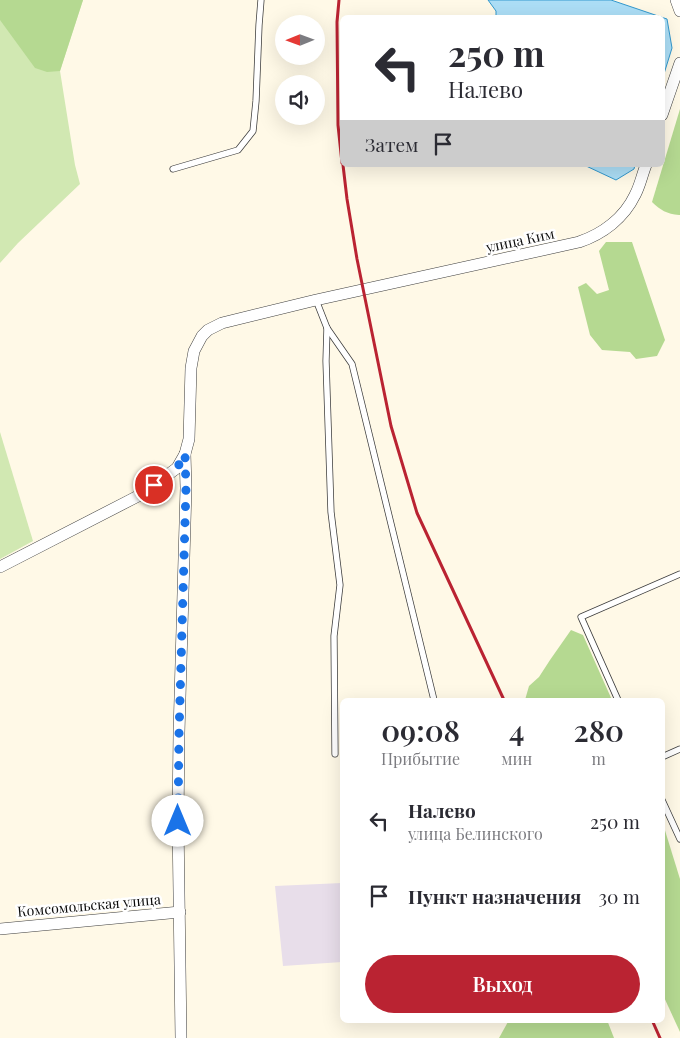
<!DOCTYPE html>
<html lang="ru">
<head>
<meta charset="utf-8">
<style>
	:root { --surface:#fff; --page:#f7f7f7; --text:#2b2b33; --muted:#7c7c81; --accent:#ba2332 }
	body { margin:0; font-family:"Playfair Display",serif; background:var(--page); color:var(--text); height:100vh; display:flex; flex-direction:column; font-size:19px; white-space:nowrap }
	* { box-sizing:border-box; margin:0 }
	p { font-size:16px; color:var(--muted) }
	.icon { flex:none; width:28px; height:28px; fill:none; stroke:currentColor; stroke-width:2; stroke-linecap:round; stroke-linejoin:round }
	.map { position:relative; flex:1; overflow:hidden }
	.side { position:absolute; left:340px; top:698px; width:325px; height:325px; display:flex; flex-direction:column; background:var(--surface); border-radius:8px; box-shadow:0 5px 20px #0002 }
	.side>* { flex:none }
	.hud { position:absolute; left:340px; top:15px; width:325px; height:152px; border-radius:8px; box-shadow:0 5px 20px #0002; background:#fff; color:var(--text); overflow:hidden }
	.needle { width:32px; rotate:269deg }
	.tools { position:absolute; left:275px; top:15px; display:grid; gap:10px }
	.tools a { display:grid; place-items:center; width:50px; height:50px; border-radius:50%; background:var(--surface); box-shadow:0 5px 20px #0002; font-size:25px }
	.pin { position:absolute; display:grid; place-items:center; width:42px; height:42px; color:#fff; margin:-21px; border:2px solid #fff; border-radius:50%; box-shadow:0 1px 5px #0007 }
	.me { position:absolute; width:55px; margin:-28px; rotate:0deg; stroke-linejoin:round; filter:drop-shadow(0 0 4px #0008) }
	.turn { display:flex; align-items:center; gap:18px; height:105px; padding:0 25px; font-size:22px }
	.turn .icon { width:65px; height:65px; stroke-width:2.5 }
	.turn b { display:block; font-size:35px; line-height:42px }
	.then { display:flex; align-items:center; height:48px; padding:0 25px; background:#0003; gap:10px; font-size:19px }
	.eta { display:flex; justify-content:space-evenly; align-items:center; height:85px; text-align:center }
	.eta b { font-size:30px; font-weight:600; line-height:35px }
	.cta { display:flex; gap:10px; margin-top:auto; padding:10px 25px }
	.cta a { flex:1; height:58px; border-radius:30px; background:var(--accent); color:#fff; font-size:20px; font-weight:600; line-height:58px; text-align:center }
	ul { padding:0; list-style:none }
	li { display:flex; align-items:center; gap:15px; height:75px; padding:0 25px }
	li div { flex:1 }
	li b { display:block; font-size:19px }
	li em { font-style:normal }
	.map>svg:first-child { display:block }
	.industrial { fill:#e8deea }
	.green { fill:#d1e8b2 }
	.forest { fill:#b5d991 }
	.water { fill:#acdef6; stroke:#3398cd }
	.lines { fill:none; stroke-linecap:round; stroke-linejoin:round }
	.service-casing { stroke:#3d3d3d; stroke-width:7 }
	.minor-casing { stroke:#3d3d3d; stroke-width:12 }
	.service { stroke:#fff; stroke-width:5.5 }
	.minor { stroke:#fff; stroke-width:11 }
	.rail { stroke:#ba2332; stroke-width:3 }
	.route { stroke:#1a73e8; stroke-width:9; stroke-dasharray:0 16.2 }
	.labels { text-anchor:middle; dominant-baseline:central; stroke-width:5; stroke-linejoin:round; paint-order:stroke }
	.street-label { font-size:14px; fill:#0a0a0a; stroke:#fff }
</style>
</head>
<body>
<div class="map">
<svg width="680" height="1038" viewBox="0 0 680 1038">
	<rect width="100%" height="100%" fill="#fff9e7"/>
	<path class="industrial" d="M 342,883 L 342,962 L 283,966 L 275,886 Z"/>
	<g class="green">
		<path d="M 0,0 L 83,0 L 60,71 L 75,165 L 80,184 L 18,243 L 0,263 Z"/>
		<path d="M 0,432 L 33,541 L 0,559 Z"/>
	</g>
	<g class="forest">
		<path d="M 0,0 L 83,0 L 60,71 L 47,72 L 35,68 L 0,20 Z"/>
		<path d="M 680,109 L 680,215 L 679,215 C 667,214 660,210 652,202 Z"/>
		<path d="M 606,242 L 632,242 L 665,340 L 657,356 L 636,359 L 630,352 L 602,350 L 590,335 L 578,287 L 586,283 L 597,294 L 609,290 L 599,251 Z"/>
		<path d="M 571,630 L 583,635 L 612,700 L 525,700 L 529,686 L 539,677 L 550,660 Z"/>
		<path d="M 663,824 L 680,879 L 680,1032 L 663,995 Z"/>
		<path d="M 509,1020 L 607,1020 L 614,1038 L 499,1038 Z"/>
	</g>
	<g class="water">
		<path d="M 488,0 L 611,0 L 667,19 L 672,48 L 663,77 L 662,18 L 496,17 L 496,11 Z"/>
		<path d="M 584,165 L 635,165 L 634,169 L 616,180 Z"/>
	</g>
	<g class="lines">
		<defs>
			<g id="service">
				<path d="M 173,169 L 238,150 L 253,131 L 256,101 L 259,25 L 261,0"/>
				<path d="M 316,300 L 327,328 L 352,364 L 434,700"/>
				<path d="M 327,328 L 326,361 L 331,512 L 340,585 L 334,636 L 335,754"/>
				<path d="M 618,700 L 581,617 L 680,574"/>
				<path d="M 662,757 L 680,749"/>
				<path d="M 662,800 L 680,839"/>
			</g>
			<g id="minor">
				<path d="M 676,0 L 680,11"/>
				<path d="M 662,115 L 680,63"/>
				<path d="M 0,567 L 142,494 L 177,468 L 185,454"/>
				<path d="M 0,929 L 180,912"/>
				<path d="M 181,1038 L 178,821 L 179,733 L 186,488 L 185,454 L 189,439 L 191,368 L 194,351 L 202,336 L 208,330 L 222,323 L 316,300 L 579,242 C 603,234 624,218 635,195 C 640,186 642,175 646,165"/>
			</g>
		</defs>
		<use href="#service" class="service-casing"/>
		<use href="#minor" class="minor-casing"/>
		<use href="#service" class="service"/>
		<use href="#minor" class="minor"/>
		<g class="rail">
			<path d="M 339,0 L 337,22 L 338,125 L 342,163"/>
			<path d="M 343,165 L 347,199 L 357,259 L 391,426 L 417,513 L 504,700"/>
			<path d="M 652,1020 L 660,1038"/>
		</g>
	</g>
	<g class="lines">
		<path class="route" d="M 154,485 L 177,468 L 185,454 L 186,488 L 179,734 L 178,821"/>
	</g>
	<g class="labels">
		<g class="street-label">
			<text transform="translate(520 240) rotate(-12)">улица Ким</text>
			<text transform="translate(89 905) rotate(-5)">Комсомольская улица</text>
		</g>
	</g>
</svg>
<div class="tools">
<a><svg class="needle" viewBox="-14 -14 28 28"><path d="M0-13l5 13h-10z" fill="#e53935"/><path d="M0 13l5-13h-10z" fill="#7c7c81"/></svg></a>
<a><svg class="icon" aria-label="sound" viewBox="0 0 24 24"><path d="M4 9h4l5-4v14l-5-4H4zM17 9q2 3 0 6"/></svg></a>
</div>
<div class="pin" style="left:154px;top:485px;background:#d93025"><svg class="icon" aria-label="arrive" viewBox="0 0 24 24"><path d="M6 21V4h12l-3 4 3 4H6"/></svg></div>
<svg class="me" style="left:178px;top:821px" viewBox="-20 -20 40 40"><circle r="19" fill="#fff"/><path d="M0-13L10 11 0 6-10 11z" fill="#1a73e8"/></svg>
<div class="hud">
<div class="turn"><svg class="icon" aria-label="left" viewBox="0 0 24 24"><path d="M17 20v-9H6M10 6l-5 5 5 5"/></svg><div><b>250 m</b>Налево</div></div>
<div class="then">Затем<svg class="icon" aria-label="arrive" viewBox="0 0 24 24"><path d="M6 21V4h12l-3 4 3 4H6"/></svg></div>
</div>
<section class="side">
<div class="eta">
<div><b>09:08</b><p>Прибытие</p></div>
<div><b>4</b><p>мин</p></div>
<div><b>280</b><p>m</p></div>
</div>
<ul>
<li><svg class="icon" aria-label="left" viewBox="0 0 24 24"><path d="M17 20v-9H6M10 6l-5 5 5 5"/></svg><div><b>Налево</b><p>улица Белинского</p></div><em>250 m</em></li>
<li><svg class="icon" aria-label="arrive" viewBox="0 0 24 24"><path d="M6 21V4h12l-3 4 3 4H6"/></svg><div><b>Пункт назначения</b></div><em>30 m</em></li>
</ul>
<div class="cta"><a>Выход</a></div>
</section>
</div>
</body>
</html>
